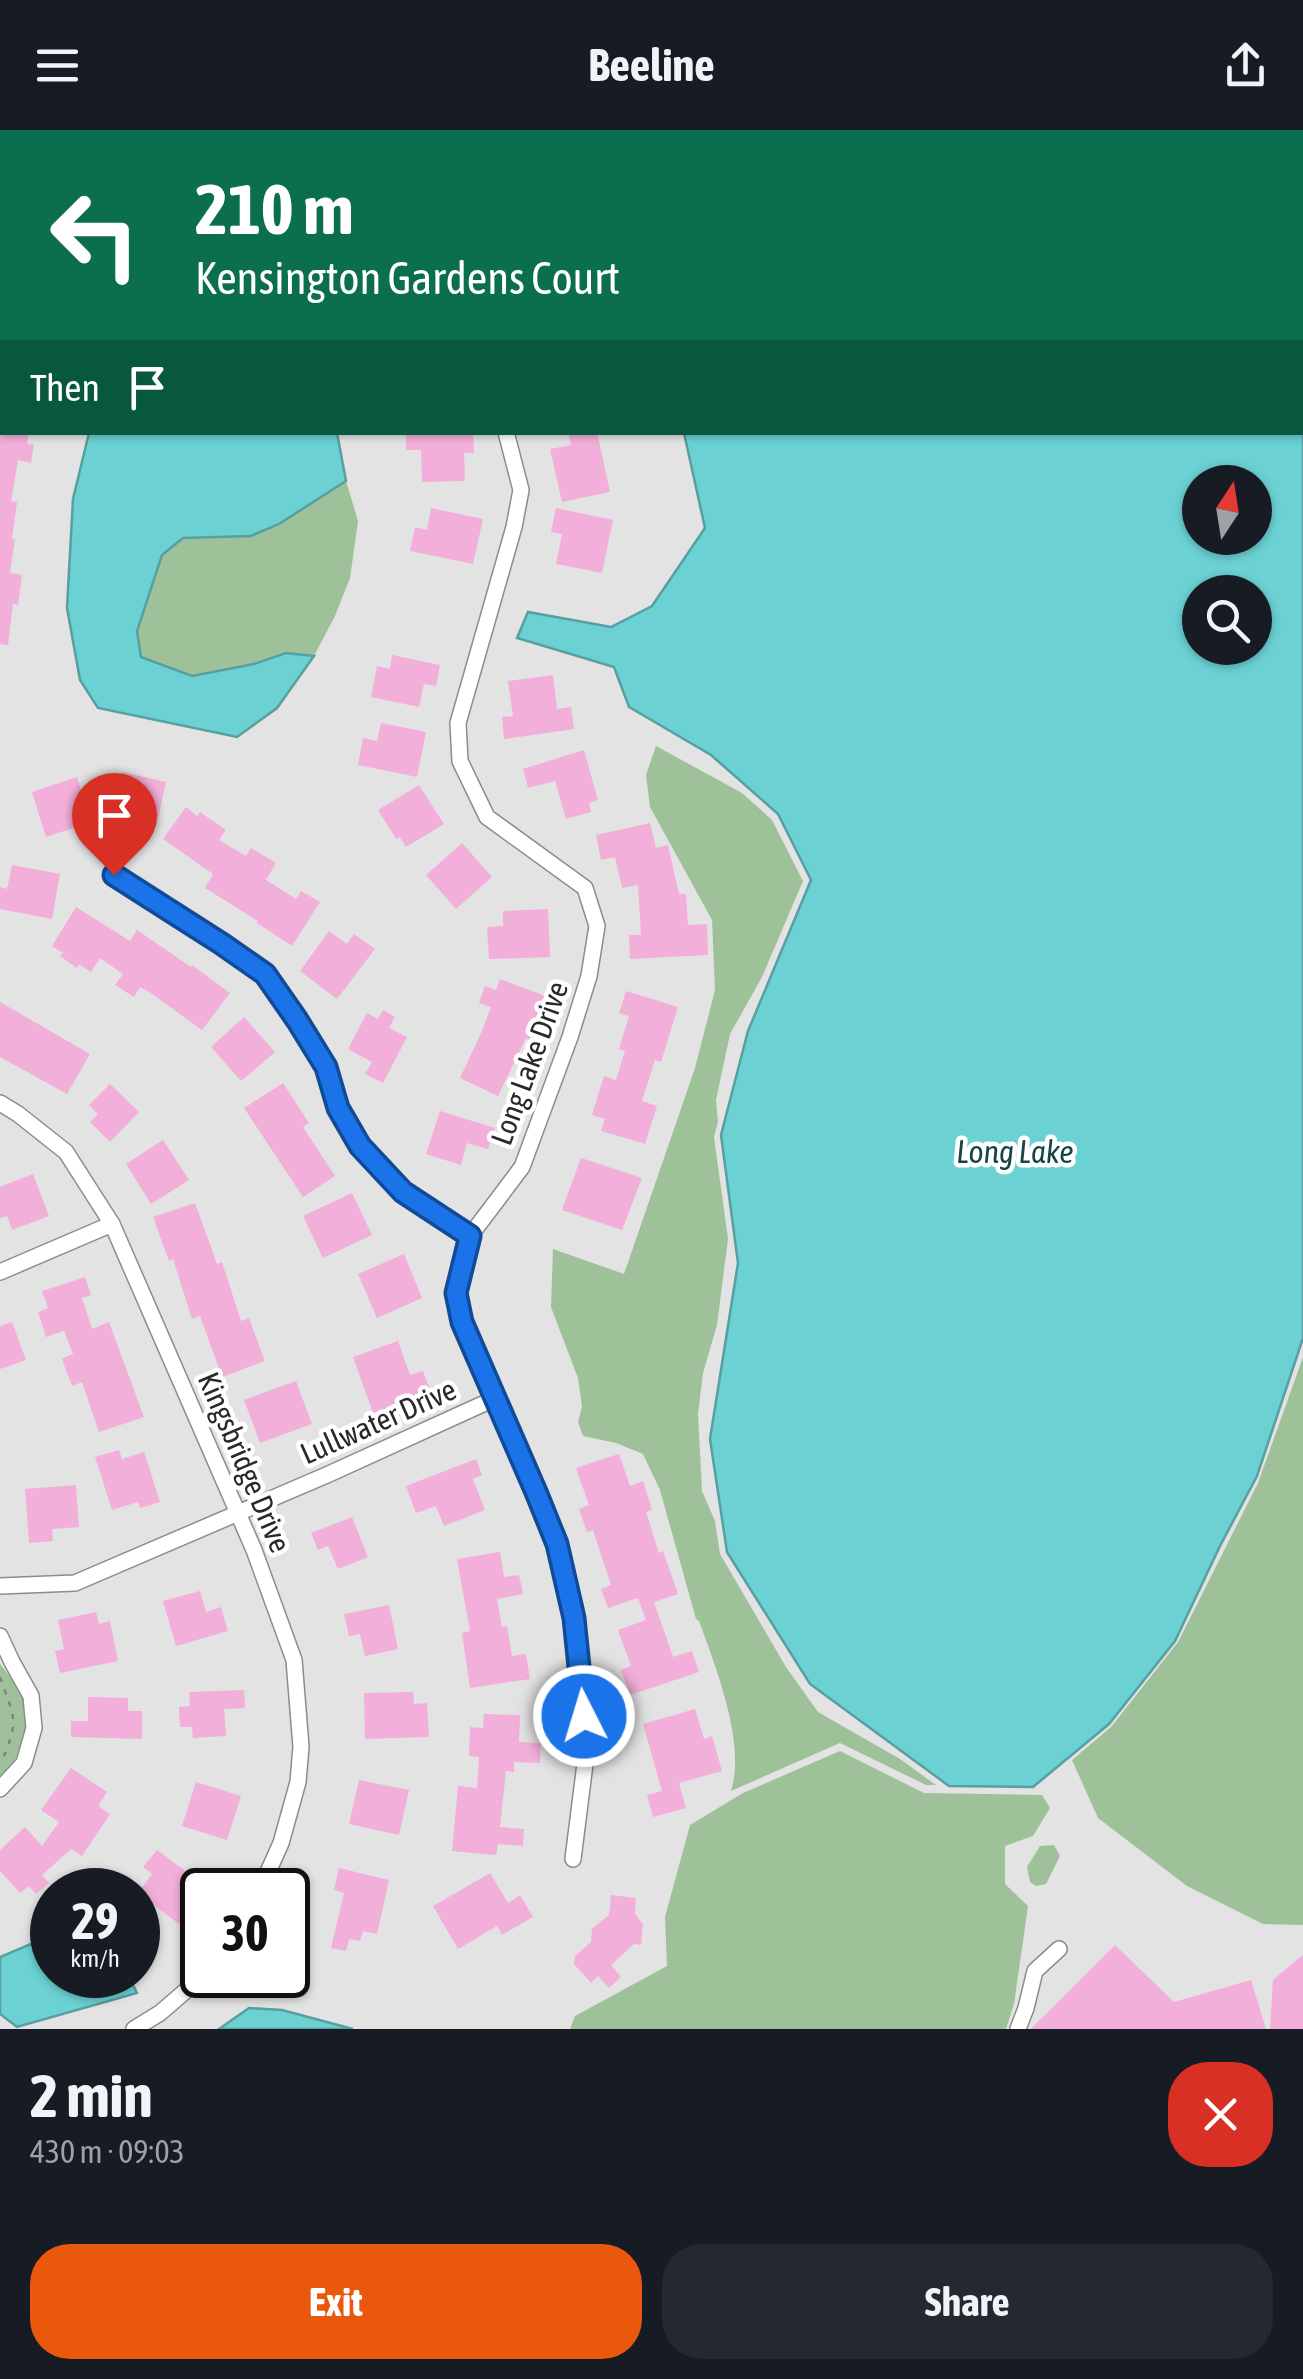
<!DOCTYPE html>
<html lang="en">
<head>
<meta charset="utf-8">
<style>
	:root { --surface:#171b24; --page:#242831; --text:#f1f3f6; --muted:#9ea1a6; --accent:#ea580c }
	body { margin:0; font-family:"Asap Condensed",sans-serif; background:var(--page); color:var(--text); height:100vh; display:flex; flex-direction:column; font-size:38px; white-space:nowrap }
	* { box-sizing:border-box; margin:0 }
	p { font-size:32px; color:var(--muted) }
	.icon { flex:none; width:55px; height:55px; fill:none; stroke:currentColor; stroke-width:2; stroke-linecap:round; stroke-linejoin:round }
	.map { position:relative; height:1899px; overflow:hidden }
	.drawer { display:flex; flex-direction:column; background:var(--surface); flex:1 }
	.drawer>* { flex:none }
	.hud { position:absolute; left:0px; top:0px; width:1305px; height:305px; box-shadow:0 2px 8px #0004; background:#0b6e4f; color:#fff; overflow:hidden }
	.needle { width:65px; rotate:12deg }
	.tools { position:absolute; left:1182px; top:335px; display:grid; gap:20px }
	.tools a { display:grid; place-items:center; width:90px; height:90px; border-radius:50%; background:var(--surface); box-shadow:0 2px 8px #0004; font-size:50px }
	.speed { position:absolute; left:30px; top:1738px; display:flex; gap:20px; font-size:50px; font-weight:700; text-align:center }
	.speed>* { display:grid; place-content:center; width:130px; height:130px; border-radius:50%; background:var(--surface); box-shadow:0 2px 8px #0004; line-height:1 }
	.speed small { font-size:25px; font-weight:400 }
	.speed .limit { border:5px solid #111; border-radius:15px; background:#fff; color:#111 }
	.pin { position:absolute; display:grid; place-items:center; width:85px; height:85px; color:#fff; margin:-102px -42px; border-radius:50% 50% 50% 0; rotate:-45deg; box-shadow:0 0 10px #0007 }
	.pin .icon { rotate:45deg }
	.me { position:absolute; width:110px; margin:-55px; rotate:355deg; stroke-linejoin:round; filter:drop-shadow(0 0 8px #0008) }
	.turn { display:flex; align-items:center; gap:35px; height:210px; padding:0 30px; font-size:45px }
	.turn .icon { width:130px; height:130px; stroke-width:2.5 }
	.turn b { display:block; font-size:70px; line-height:85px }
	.then { display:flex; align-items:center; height:95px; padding:0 30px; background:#0003; gap:20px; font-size:38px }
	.round { display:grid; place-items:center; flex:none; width:105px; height:105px; border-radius:40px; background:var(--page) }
	.head { display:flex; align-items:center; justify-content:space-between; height:170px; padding:0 30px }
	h1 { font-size:60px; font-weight:700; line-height:75px }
	.primary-button { display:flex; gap:20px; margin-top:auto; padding:20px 30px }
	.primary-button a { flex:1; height:115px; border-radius:40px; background:var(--accent); color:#fff; font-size:40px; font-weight:700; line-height:115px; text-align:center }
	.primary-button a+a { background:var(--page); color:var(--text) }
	header { display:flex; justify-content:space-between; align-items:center; height:130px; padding:0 30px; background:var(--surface); font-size:45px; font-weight:700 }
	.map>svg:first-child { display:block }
	.green { fill:#9fc19a }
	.water { fill:#6bd1d3; stroke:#579fa0; stroke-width:2.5; fill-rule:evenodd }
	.building { fill:#f2afda }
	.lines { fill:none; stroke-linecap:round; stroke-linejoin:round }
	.minor-casing { stroke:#8c8c8d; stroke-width:18 }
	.path { stroke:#818182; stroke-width:2.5; stroke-dasharray:5 8; stroke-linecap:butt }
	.minor { stroke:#fff; stroke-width:15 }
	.route-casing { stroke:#114b97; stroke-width:25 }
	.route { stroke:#1a73e8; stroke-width:18 }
	.labels { text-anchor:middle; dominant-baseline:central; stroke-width:9; stroke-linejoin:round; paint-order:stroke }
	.street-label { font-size:30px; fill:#29292a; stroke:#fff }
	.water-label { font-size:32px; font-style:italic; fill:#164546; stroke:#fff }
</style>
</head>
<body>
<header><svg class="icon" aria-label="menu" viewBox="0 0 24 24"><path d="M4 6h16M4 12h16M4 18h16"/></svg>Beeline<svg class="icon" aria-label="share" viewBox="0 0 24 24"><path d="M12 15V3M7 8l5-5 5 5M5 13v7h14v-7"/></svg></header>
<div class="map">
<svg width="1303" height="1899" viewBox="0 0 1303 1899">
	<rect width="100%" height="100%" fill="#e3e3e4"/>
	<g class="green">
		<path d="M 346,351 L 358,391 L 350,448 L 335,486 L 314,526 L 286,523 L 254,534 L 192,546 L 140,527 L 137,501 L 162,425 L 182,408 L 251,406 L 279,394 Z"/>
		<path d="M 656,616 L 742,663 L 772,690 L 803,751 L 762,847 L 730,904 L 716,970 L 718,992 L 714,1007 L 728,1109 L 717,1195 L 703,1243 L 698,1284 L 702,1361 L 715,1391 L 720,1424 L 786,1537 L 818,1582 L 900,1629 L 936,1655 L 926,1655 L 840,1613 L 731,1661 C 746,1613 716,1538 699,1491 L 696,1489 L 660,1360 L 643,1324 L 616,1313 L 583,1306 L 578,1292 L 582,1277 L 578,1248 L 551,1177 L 553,1119 L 624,1144 L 695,938 L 715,860 L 712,790 L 650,677 L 646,645 Z"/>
		<path d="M 1303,1227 L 1303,1795 L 1263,1794 L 1187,1756 L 1098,1688 L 1072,1630 L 1111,1597 L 1178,1512 L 1258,1353 Z"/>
		<path d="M 0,1534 L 25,1566 L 27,1596 L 15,1631 L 0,1646 Z"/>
		<path d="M 840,1621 L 924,1663 L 1042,1665 L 1050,1678 L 1033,1706 L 1005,1716 L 1005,1754 L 1028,1776 L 1014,1874 L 1006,1899 L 570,1899 L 575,1886 L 667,1836 L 665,1787 L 690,1695 L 743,1663 Z"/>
		<path d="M 1054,1715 L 1060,1726 L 1046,1754 L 1036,1756 L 1030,1752 L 1027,1737 L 1040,1716 Z"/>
	</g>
	<g class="water">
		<path d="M 646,0 L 1303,0 L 1303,1208 L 1257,1346 L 1220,1416 L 1175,1511 L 1109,1594 L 1033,1657 L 949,1656 L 810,1554 L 727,1422 L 710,1309 L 738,1133 L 721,1005 L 748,901 L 811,750 L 778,684 L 711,625 L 629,577 L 614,537 L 517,508 L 528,482 L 611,497 L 652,476 L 705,398 L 684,303 L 1302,302 L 1302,2 L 646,2 ZM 1200,352 L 1255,352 L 1255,408 L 1200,408 ZM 1255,462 L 1255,518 L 1200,518 L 1200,462 Z"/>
		<path d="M 89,303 L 337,303 L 346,351 L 279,394 L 251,406 L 183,408 L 162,425 L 137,501 L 141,527 L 192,546 L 254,534 L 286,523 L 314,526 L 277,578 L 237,607 L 98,578 L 80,550 L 67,478 L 73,369 Z"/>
		<path d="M 52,1805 L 52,1845 L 128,1845 L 137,1863 L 17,1897 L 0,1884 L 0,1827 Z"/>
		<path d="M 249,1878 L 282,1880 L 353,1899 L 219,1899 Z"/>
	</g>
	<g class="building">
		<path d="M 0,302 L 29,302 L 27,314 L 34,315 L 31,333 L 18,330 L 11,371 L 17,372 L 12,409 L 15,409 L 10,443 L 22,445 L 18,475 L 13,474 L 8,515 L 0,514 Z"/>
		<path d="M 568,302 L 597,302 L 610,362 L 562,372 L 550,319 L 571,315 Z"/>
		<path d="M 473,303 L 474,323 L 464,323 L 465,351 L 422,352 L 421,320 L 406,320 L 406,305 Z"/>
		<path d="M 431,378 L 483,389 L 473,434 L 410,421 L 415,397 L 427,400 Z"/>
		<path d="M 556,378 L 613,390 L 602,443 L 556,434 L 562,404 L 551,402 Z"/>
		<path d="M 392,525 L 440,535 L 436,556 L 424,554 L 419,577 L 371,567 L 377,536 L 390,539 Z"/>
		<path d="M 553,545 L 557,579 L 571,577 L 574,599 L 504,609 L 502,587 L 513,586 L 508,551 Z"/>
		<path d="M 381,593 L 426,602 L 417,647 L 358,635 L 363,608 L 377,611 Z"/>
		<path d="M 584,620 L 598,670 L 589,673 L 591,682 L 566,689 L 555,651 L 528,658 L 523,639 Z"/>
		<path d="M 122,642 L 166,652 L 156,697 L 112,688 Z"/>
		<path d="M 77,647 L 92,692 L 46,707 L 32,662 Z"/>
		<path d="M 419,655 L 444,694 L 406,717 L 400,707 L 396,709 L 378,680 Z"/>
		<path d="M 186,677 L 197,686 L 200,682 L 226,700 L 219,710 L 246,726 L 251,718 L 276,733 L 266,750 L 296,769 L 301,761 L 320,772 L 292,816 L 257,793 L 258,791 L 205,758 L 213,744 L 163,709 Z"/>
		<path d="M 650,693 L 656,718 L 668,715 L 679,764 L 686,764 L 688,795 L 707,794 L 708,825 L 630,829 L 629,805 L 641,805 L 638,755 L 622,758 L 615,727 L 601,730 L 596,705 Z"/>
		<path d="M 462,713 L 492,747 L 456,779 L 426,745 Z"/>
		<path d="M 12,735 L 60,744 L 52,789 L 0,779 L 0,757 L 7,759 Z"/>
		<path d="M 76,777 L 130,811 L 137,800 L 191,837 L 192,835 L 230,863 L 202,900 L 151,863 L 140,857 L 134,867 L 115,855 L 123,844 L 100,828 L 91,842 L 79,834 L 77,838 L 60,826 L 63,823 L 52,816 Z"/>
		<path d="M 548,779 L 550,827 L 489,829 L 487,797 L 503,796 L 503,781 Z"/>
		<path d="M 329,801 L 347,814 L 354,804 L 375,819 L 337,869 L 300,841 Z"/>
		<path d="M 500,849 L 545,866 L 529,910 L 526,908 L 498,966 L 460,948 L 482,901 L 491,877 L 479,873 L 485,856 L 496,860 Z"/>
		<path d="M 626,861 L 678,877 L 661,932 L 655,930 L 642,971 L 657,976 L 645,1014 L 601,1001 L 605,989 L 592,985 L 604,946 L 616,950 L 625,921 L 619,919 L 629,886 L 619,883 Z"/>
		<path d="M 0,872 L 90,924 L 67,964 L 0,927 Z"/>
		<path d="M 383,880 L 395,887 L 389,898 L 407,907 L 383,953 L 365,944 L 372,932 L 348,919 L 367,883 L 378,889 Z"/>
		<path d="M 244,887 L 275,922 L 241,951 L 211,917 Z"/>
		<path d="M 283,953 L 309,993 L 303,997 L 335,1046 L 303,1067 L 244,978 Z"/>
		<path d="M 110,954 L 139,982 L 110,1012 L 90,992 L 98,984 L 89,975 Z"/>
		<path d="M 440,981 L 495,998 L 488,1019 L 467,1013 L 461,1035 L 426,1024 Z"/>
		<path d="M 163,1010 L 189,1050 L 151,1074 L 126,1034 Z"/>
		<path d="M 581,1028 L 642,1048 L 622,1100 L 562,1080 Z"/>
		<path d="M 33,1044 L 49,1086 L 12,1100 L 7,1086 L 0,1088 L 0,1057 Z"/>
		<path d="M 352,1063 L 372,1105 L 323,1128 L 303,1086 Z"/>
		<path d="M 195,1073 L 217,1134 L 222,1132 L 241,1191 L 249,1188 L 265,1231 L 222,1247 L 200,1186 L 192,1189 L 173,1129 L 169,1131 L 153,1087 Z"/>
		<path d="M 404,1124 L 422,1168 L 377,1188 L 358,1144 Z"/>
		<path d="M 85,1147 L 91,1165 L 82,1168 L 92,1199 L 109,1192 L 144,1287 L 99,1302 L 82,1252 L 72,1256 L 62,1229 L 73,1224 L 64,1201 L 46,1207 L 38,1182 L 48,1178 L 42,1161 Z"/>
		<path d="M 12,1192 L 26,1230 L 0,1239 L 0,1196 Z"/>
		<path d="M 398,1211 L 410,1245 L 423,1241 L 431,1263 L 373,1283 L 353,1227 Z"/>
		<path d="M 296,1251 L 312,1294 L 260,1313 L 244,1270 Z"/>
		<path d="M 119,1320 L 122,1329 L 144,1322 L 160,1372 L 140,1378 L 138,1372 L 112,1380 L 95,1327 Z"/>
		<path d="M 619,1324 L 630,1356 L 643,1351 L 652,1380 L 646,1382 L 659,1423 L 663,1421 L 678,1464 L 654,1472 L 673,1527 L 692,1521 L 699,1542 L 630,1565 L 621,1540 L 631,1536 L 618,1500 L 646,1490 L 638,1468 L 608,1478 L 601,1459 L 611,1455 L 593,1400 L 587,1402 L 579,1379 L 589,1375 L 576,1338 Z"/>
		<path d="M 476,1329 L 482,1345 L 473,1349 L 485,1380 L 444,1396 L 436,1376 L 416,1383 L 406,1356 Z"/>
		<path d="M 76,1355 L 79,1397 L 52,1399 L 53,1411 L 29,1413 L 25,1359 Z"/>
		<path d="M 352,1387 L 368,1427 L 338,1439 L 328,1416 L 318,1420 L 311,1403 Z"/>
		<path d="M 500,1422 L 504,1447 L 519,1445 L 523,1464 L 497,1469 L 502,1497 L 507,1496 L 512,1526 L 526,1524 L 530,1549 L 470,1558 L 462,1503 L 470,1501 L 457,1429 Z"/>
		<path d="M 200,1461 L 206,1482 L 221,1477 L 228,1501 L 176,1516 L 163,1471 Z"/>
		<path d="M 389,1475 L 398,1519 L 365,1526 L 360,1504 L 349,1506 L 344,1484 Z"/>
		<path d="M 96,1482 L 99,1494 L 110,1491 L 118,1531 L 60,1543 L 55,1521 L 64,1519 L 58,1490 Z"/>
		<path d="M 244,1560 L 245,1578 L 224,1579 L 226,1606 L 193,1608 L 192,1597 L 180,1597 L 179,1577 L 190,1576 L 189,1562 Z"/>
		<path d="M 413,1562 L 414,1574 L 427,1573 L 429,1607 L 365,1609 L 364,1563 Z"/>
		<path d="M 88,1567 L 128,1568 L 128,1581 L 142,1581 L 142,1609 L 71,1607 L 71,1591 L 88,1591 Z"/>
		<path d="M 695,1579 L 704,1609 L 712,1606 L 722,1641 L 679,1653 L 686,1678 L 653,1687 L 647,1665 L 662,1661 L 643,1594 Z"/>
		<path d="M 484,1584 L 520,1585 L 519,1612 L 541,1613 L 540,1633 L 514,1632 L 514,1642 L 506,1641 L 500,1697 L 524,1699 L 523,1716 L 498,1714 L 496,1725 L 452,1721 L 458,1656 L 477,1658 L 479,1627 L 469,1626 L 470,1597 L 483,1598 Z"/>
		<path d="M 71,1638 L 107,1662 L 98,1676 L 110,1684 L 82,1726 L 71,1719 L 42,1745 L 49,1753 L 36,1764 L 29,1756 L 20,1763 L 0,1741 L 0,1720 L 25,1697 L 42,1716 L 59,1692 L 41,1680 Z"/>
		<path d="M 359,1650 L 409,1660 L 399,1705 L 349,1694 Z"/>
		<path d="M 196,1652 L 241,1666 L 227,1710 L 182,1696 Z"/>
		<path d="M 157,1720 L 207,1757 L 179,1794 L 138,1763 L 152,1744 L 143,1737 Z"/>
		<path d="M 339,1738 L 389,1750 L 377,1804 L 363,1801 L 360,1811 L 349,1809 L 346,1821 L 331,1818 L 344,1763 L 334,1760 Z"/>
		<path d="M 490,1743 L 508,1773 L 520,1765 L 533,1787 L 502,1805 L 497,1796 L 458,1819 L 433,1776 Z"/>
		<path d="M 611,1765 L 636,1768 L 635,1784 L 643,1794 L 641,1815 L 634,1814 L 611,1835 L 621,1847 L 609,1858 L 598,1846 L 591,1853 L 574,1834 L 575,1826 L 591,1812 L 592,1799 L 609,1785 Z"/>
		<path d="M 1115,1815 L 1174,1872 L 1251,1850 L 1266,1899 L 1031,1899 Z"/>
		<path d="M 1303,1825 L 1303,1899 L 1270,1899 L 1273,1850 Z"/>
	</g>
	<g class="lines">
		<defs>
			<g id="minor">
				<path d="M 314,0 L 322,2"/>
				<path d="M 440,2 L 441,0"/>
				<path d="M 506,302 L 521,360 L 514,397 L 458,593 L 460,631 L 487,687 L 585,758 L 597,796 L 589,846 L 570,907 L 522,1037 L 470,1106 L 456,1163 L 462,1192 L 536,1361 L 557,1415 L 574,1487 L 587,1618 L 573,1729"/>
				<path d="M 114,745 L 222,814 L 265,844 L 326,937 L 338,978 L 360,1016 L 403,1062 L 470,1106"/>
				<path d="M 0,973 L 18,984 L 66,1022 L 112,1094 L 254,1420 L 294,1530 L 301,1617 L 298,1652 L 281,1713 L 260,1760"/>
				<path d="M 0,1142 L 112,1094"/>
				<path d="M 0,1456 L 75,1453 L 329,1344 L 496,1268"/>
				<path d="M 0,1506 L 12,1532 L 31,1566 L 34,1598 L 24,1633 L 0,1659"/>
				<path d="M 134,1899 L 160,1883 L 204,1845"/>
				<path d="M 1018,1899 L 1026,1878 L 1035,1841 L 1059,1819"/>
			</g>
		</defs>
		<use href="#minor" class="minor-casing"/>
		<path class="path" d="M 0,1547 C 14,1588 20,1588 2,1631"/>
		<use href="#minor" class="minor"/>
	</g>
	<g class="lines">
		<defs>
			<path id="route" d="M 114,745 L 222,814 L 265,844 L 297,890 L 326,937 L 338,978 L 360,1016 L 403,1062 L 470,1106 L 456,1163 L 462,1192 L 536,1362 L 557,1414 L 574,1488 L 584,1586"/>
		</defs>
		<use href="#route" class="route-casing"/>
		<use href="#route" class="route"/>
	</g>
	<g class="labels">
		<g class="street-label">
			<text transform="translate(529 933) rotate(-70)">Long Lake Drive</text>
			<text transform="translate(378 1291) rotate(-24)">Lullwater Drive</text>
			<text transform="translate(245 1332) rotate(67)">Kingsbridge Drive</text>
		</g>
		<g class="water-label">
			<text x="1015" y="1021">Long Lake</text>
		</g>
	</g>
</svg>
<div class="tools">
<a><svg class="needle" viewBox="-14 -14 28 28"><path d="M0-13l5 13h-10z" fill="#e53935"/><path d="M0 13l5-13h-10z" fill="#9ea1a6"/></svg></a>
<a><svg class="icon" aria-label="search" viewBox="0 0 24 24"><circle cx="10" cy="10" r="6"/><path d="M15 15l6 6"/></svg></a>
</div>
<div class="speed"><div>29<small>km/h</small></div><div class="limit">30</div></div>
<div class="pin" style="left:114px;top:745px;background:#d93025"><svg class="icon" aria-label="arrive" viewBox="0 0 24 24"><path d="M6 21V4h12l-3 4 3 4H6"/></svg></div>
<svg class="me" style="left:584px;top:1586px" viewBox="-20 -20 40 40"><circle r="17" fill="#1a73e8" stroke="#fff" stroke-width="3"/><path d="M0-11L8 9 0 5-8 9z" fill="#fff"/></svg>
<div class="hud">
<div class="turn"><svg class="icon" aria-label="left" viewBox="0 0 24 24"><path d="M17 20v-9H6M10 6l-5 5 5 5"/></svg><div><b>210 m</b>Kensington Gardens Court</div></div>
<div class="then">Then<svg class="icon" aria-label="arrive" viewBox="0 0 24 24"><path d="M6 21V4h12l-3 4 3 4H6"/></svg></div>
</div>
</div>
<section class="drawer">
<div class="head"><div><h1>2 min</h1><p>430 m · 09:03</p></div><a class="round" style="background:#d93025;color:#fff"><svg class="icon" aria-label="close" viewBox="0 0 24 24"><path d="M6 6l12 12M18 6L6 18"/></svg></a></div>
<div class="primary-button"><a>Exit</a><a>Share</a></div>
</section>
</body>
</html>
